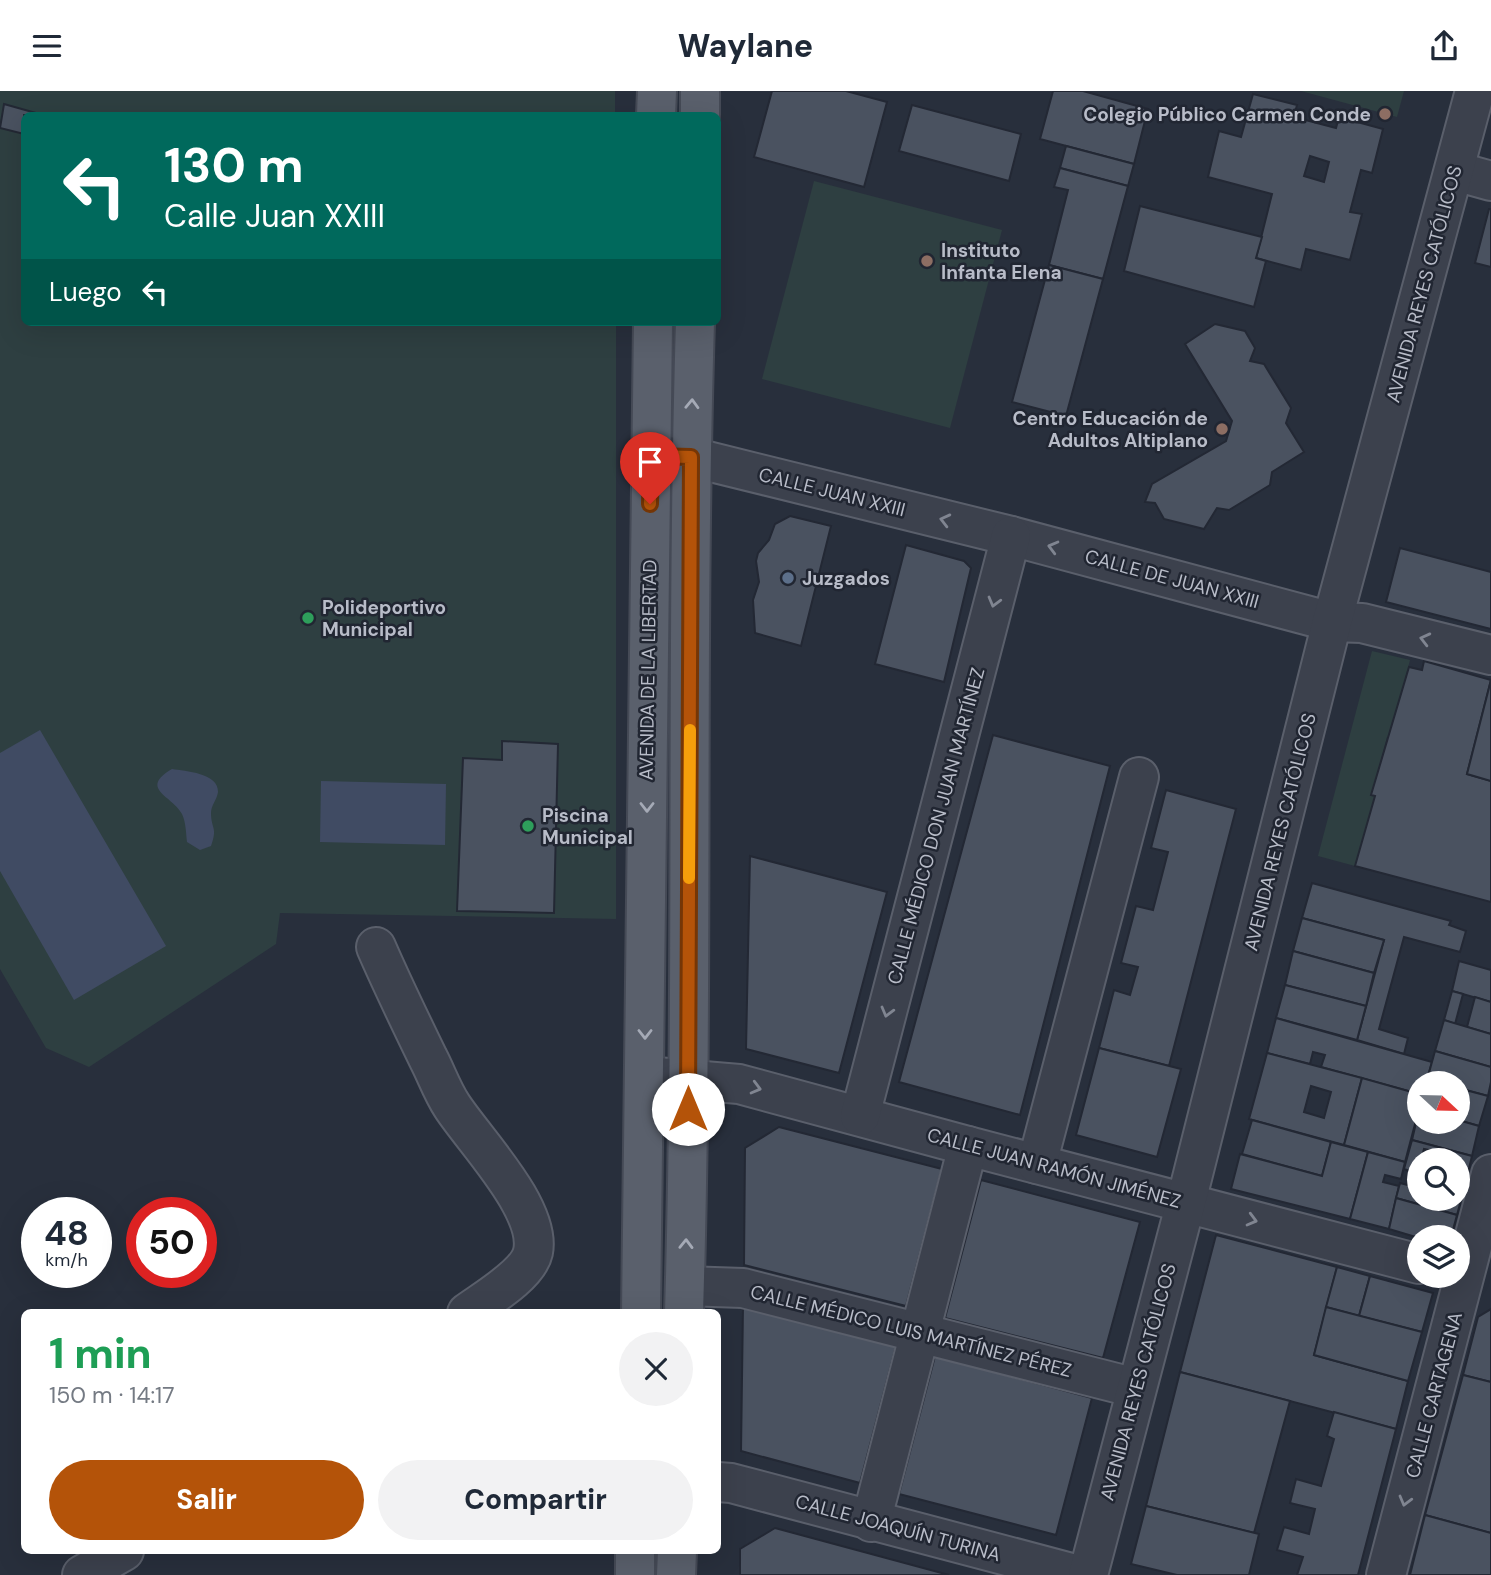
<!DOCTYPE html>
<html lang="es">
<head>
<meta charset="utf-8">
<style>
	:root { --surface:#fff; --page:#f2f2f3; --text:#1f2937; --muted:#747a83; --accent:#b45309 }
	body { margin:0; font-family:"DM Sans",sans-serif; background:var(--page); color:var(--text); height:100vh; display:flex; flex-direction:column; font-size:26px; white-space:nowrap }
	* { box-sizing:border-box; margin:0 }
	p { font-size:23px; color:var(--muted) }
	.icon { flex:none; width:38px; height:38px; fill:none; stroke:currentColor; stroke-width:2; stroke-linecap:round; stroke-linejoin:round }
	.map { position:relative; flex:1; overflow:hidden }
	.sheet { position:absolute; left:21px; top:1218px; width:700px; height:245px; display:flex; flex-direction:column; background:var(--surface); border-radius:10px; box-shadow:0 7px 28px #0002 }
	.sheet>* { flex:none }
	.guide { position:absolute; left:21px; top:21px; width:700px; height:214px; border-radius:10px; box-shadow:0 7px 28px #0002; background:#00695c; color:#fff; overflow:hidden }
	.needle { width:46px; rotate:112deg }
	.tools { position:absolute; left:1407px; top:980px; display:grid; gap:14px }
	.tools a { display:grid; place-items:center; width:63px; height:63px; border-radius:50%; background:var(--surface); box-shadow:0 7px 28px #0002; font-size:35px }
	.speed { position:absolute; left:21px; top:1106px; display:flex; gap:14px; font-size:35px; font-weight:700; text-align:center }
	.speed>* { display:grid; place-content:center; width:91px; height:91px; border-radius:50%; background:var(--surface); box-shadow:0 7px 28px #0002; line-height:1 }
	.speed small { font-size:18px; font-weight:400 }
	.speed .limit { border:10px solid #d22; background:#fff; color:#111 }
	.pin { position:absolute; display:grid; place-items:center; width:60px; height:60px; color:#fff; margin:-72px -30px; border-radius:50% 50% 50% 0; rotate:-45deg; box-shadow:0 0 7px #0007 }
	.pin .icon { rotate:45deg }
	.me { position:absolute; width:77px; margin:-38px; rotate:0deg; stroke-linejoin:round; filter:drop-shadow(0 0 5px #0008) }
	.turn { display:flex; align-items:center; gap:24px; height:147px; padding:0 28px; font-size:32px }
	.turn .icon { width:91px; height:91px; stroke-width:2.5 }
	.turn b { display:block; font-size:49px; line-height:60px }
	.then { display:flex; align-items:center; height:66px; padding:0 28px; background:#0003; gap:14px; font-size:26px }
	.round { display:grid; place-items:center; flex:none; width:74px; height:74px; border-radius:37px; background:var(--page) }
	.head { display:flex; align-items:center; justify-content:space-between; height:119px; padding:0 28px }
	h1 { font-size:42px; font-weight:800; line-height:52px; color:#1e9e55 }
	.cta { display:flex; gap:14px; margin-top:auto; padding:14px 28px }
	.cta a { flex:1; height:80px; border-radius:42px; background:var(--accent); color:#fff; font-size:28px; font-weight:800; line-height:80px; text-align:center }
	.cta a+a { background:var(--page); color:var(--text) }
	header { display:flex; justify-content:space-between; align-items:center; height:91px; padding:0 28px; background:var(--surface); font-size:32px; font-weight:800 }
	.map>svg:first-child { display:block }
	.green { fill:#2e3f41 }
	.water { fill:#404b63 }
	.building { fill:#4a5260; stroke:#232834; stroke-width:2; fill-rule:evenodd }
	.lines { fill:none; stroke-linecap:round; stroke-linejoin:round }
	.minor-casing { stroke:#5a5f6b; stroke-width:42 }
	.major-casing { stroke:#454a56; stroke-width:42 }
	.minor { stroke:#3c414d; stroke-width:38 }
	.major { stroke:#5a606c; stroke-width:38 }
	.oneway { stroke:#a5aab6 }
	.oneway2 { stroke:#808591 }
	.route-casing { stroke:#753606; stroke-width:18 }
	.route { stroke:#b45309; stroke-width:12 }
	.slow { stroke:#f59e0b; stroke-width:12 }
	.education-dot { fill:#8d6e63; stroke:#212632; stroke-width:2.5 }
	.service-dot { fill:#5c6f8a; stroke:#212632; stroke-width:2.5 }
	.leisure-dot { fill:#2e9e5b; stroke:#212632; stroke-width:2.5 }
	.labels { text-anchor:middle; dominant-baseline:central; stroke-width:5; stroke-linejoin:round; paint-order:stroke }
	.poi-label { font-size:19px; font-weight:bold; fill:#b8bcc8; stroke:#212632; text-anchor:start }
	.street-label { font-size:19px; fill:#b8bcc8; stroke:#212632 }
</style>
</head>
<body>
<header><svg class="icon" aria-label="menu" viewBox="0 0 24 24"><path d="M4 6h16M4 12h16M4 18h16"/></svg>Waylane<svg class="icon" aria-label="share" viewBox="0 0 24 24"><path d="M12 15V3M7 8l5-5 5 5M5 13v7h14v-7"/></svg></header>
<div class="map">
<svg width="1491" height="1484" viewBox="0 0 1491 1484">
	<rect width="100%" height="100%" fill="#282f3c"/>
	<g class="green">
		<path d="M 0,0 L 615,0 L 615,24 L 24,24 L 24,231 L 616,231 L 616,828 L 280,822 L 276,853 L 89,976 L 46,957 L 0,878 Z"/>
		<path d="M 1301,0 L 1404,0 L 1397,26 Z"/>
		<path d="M 814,90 L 1002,139 L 950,337 L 762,288 Z"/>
		<path d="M 1372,560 L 1410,569 L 1390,646 L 1387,646 L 1372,703 L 1375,705 L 1355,775 L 1318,765 Z"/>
	</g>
	<g class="water">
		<path d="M 40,639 L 166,855 L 74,909 L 0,780 L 0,662 Z"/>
		<path d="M 172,678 C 185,680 219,682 218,701 C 217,709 211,714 211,722 C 211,738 218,736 211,755 L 200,759 L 187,751 C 186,743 186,731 182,723 C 173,705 138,698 172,678 Z"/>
		<path d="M 321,690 L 446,693 L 445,754 L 320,751 Z"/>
	</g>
	<g class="building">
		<path d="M 772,0 L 846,0 L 887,11 L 864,96 L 754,66 Z"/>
		<path d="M 1053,0 L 1083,0 L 1148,18 L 1134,73 L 1040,48 Z"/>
		<path d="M 1253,3 L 1297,14 L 1294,26 L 1336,37 L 1339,26 L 1383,38 L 1372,82 L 1361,79 L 1350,121 L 1362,123 L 1350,169 L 1306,158 L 1301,179 L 1256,167 L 1272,103 L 1208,86 L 1219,40 L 1241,46 ZM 1310,65 L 1329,71 L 1324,91 L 1304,85 Z"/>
		<path d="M 4,13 L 43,24 L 24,24 L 24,43 L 0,37 Z"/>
		<path d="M 912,14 L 1021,43 L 1009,90 L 899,60 Z"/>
		<path d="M 1066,55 L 1134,73 L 1128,95 L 1060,77 Z"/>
		<path d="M 1060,77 L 1128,95 L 1103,188 L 1049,174 L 1068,99 L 1054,96 Z"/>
		<path d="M 1140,115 L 1262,146 L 1256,167 L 1266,170 L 1254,216 L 1124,180 Z"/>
		<path d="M 1489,118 L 1491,118 L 1491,176 L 1475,172 Z"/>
		<path d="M 1049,174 L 1103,188 L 1066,325 L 1012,311 Z"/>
		<path d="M 1215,233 L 1245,240 L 1255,257 L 1250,270 L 1264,273 L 1291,317 L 1286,332 L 1304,361 L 1272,381 L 1270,394 L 1229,419 L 1217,417 L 1204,438 L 1164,428 L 1155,412 L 1145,411 L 1152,393 L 1226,350 L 1232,330 L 1185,253 Z"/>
		<path d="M 790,425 L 831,435 L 801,555 L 755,542 L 753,509 L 759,491 L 756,470 L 758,462 L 769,449 L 775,433 Z"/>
		<path d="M 906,454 L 964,470 L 971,477 L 944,591 L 875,573 Z"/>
		<path d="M 1400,457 L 1491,481 L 1491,538 L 1386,511 Z"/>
		<path d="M 1424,570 L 1491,589 L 1467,683 L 1491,690 L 1491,811 L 1355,775 L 1375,705 L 1371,704 L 1409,576 L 1422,579 Z"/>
		<path d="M 1491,589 L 1491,690 L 1467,683 Z"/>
		<path d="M 993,644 L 1110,675 L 1020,1024 L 899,991 Z"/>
		<path d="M 502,650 L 558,653 L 554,822 L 457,820 L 463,667 L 502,669 Z"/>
		<path d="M 1166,699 L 1236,718 L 1169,975 L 1099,957 L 1114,899 L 1130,904 L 1138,876 L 1121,872 L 1136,815 L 1153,819 L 1168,761 L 1151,757 Z"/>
		<path d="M 750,765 L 887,801 L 839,982 L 746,958 Z"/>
		<path d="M 1312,792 L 1451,830 L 1449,834 L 1466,840 L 1460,861 L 1404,846 L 1379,938 L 1408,947 L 1404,963 L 1357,949 L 1384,849 L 1302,827 Z"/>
		<path d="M 1302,827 L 1384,849 L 1374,882 L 1293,860 Z"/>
		<path d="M 1293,860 L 1374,882 L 1366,915 L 1285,894 Z"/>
		<path d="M 1459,870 L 1491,879 L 1491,911 L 1452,900 Z"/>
		<path d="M 1285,894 L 1366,915 L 1357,949 L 1276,927 Z"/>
		<path d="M 1452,900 L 1463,903 L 1455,933 L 1444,929 Z"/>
		<path d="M 1475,906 L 1491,911 L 1491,943 L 1467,936 Z"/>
		<path d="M 1276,927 L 1432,971 L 1426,992 L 1419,992 L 1419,1003 L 1321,976 L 1325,964 L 1313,961 L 1310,973 L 1267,962 Z"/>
		<path d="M 1444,929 L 1491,943 L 1491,976 L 1435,960 Z"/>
		<path d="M 1099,957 L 1181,978 L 1157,1066 L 1076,1044 Z"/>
		<path d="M 1435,960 L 1491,976 L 1491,991 L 1488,1005 L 1458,997 L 1458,992 L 1439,992 L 1427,989 Z"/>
		<path d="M 1267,962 L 1362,987 L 1344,1054 L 1249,1028 ZM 1311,995 L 1331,1001 L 1324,1027 L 1304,1021 Z"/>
		<path d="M 1362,987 L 1419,1003 L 1419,1018 L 1405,1071 L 1344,1054 Z"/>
		<path d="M 1458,997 L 1488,1005 L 1479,1035 L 1458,1029 Z"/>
		<path d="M 1419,1019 L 1419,1031 L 1429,1031 L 1428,1036 L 1440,1039 L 1442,1031 L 1458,1029 L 1479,1035 L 1472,1065 L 1412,1049 Z"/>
		<path d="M 1252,1029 L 1331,1051 L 1322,1085 L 1242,1063 Z"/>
		<path d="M 779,1036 L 942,1078 L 906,1215 L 744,1174 L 745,1057 Z"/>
		<path d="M 1412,1049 L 1472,1065 L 1465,1094 L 1458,1093 L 1458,1069 L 1432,1069 L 1434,1060 L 1424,1058 L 1421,1069 L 1419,1069 L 1419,1083 L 1404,1078 Z"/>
		<path d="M 1331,1051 L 1368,1061 L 1350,1128 L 1231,1098 L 1240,1063 L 1322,1085 Z"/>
		<path d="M 1368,1061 L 1405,1071 L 1401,1088 L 1385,1084 L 1383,1091 L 1399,1095 L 1389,1138 L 1350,1128 Z"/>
		<path d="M 981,1089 L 1140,1131 L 1103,1267 L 945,1227 Z"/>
		<path d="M 1400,1092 L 1419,1097 L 1419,1108 L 1458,1108 L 1458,1093 L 1465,1094 L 1457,1124 L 1396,1107 Z"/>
		<path d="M 1396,1107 L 1457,1124 L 1451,1146 L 1419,1147 L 1389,1138 Z"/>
		<path d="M 1216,1144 L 1337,1176 L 1314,1264 L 1408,1290 L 1396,1338 L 1180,1281 Z"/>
		<path d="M 1337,1176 L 1370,1185 L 1359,1225 L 1326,1216 Z"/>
		<path d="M 1370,1185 L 1433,1202 L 1422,1241 L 1359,1225 Z"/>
		<path d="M 743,1214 L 896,1255 L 860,1392 L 741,1360 Z"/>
		<path d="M 1326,1216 L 1422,1241 L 1408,1290 L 1314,1264 Z"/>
		<path d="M 1491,1218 L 1491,1291 L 1463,1284 L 1478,1226 Z"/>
		<path d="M 935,1265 L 1092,1307 L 1056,1444 L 899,1403 Z"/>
		<path d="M 1180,1281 L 1290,1310 L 1254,1442 L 1146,1415 Z"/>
		<path d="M 1463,1284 L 1491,1291 L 1491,1442 L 1425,1424 Z"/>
		<path d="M 1334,1321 L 1396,1338 L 1358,1484 L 1297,1484 L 1303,1466 L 1277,1459 L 1284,1436 L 1309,1443 L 1315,1418 L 1290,1412 L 1296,1388 L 1321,1395 L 1334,1348 L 1327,1345 Z"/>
		<path d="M 1146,1415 L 1259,1443 L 1249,1484 L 1177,1484 L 1131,1473 Z"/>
		<path d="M 1425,1424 L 1491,1442 L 1491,1484 L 1410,1484 Z"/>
		<path d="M 775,1437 L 949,1484 L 740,1484 L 740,1458 Z"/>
	</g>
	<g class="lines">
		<defs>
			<g id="minor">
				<path d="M 1455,80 L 1491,90"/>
				<path d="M 651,365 L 691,366 L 1011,445 L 1332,531 L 1362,532 L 1491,564"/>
				<path d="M 376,856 C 392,893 410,930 428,967 C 436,982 442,1000 452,1015 C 474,1049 542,1118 533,1161 C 528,1184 486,1208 467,1222"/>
				<path d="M 645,985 L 739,993 L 968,1055 L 1419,1173"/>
				<path d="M 860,1025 L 1011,445"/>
				<path d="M 1037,1073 L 1139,686"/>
				<path d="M 685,1195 L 743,1197 L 1136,1297"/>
				<path d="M 718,1391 L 731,1392 L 1079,1484"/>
				<path d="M 871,1431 L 968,1055"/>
				<path d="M 82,1484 L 124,1460"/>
				<path d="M 1088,1484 L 1186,1111 L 1332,531 L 1475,0"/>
				<path d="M 1386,1484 L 1491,1083"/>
			</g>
			<g id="major">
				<path d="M 656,24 L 657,0"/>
				<path d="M 700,24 L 700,0"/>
				<path d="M 641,1222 L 653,231"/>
				<path d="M 684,1222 C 694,891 685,561 695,231"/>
				<path d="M 635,1484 L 635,1460"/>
				<path d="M 676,1484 L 677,1460"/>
			</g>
		</defs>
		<use href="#minor" class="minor-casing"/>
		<use href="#major" class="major-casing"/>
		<use href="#minor" class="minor"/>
		<use href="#major" class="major"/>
	</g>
	<defs><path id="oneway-chevron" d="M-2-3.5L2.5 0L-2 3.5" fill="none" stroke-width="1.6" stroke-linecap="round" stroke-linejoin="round" transform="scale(1.75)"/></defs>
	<g class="oneway">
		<use href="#oneway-chevron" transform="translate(692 313) rotate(-88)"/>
		<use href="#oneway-chevron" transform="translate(647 716) rotate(90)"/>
		<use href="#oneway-chevron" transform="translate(645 943) rotate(90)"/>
		<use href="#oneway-chevron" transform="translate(686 1153) rotate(-89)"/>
	</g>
	<g class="oneway2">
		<use href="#oneway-chevron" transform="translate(945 429) rotate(-166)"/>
		<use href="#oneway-chevron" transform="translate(1053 456) rotate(-165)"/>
		<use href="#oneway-chevron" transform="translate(994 511) rotate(105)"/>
		<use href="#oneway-chevron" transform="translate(1425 548) rotate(-166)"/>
		<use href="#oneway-chevron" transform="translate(887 921) rotate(105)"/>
		<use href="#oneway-chevron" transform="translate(756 997) rotate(15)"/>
		<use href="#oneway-chevron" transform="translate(1252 1129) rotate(15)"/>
		<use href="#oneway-chevron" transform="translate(1405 1410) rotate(105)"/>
	</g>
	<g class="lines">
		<defs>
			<path id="route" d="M 650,413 L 651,365 L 691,366 L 688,1018"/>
		</defs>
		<use href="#route" class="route-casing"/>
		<use href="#route" class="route"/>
		<path class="slow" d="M 689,787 L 690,639"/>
	</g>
	<g class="education-dot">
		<circle cx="1385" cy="23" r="7"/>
		<circle cx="927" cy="170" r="7"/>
		<circle cx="1222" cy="338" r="7"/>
	</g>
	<circle class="service-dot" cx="788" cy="487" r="7"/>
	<g class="leisure-dot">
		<circle cx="308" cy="527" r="7"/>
		<circle cx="528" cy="735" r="7"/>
	</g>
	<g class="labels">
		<g class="poi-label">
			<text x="1371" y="23" text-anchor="end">Colegio Público Carmen Conde</text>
			<text x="941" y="159">Instituto<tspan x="941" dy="22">Infanta Elena</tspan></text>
			<text x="1208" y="327" text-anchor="end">Centro Educación de<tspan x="1208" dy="22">Adultos Altiplano</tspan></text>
			<text x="802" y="487">Juzgados</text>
			<text x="322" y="516">Polideportivo<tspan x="322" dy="22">Municipal</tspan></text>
			<text x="542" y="724">Piscina<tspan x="542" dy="22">Municipal</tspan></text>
		</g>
		<g class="street-label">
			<text transform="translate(1424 193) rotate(-75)">AVENIDA REYES CATÓLICOS</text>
			<text transform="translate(832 401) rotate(14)">CALLE JUAN XXIII</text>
			<text transform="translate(1172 488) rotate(15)">CALLE DE JUAN XXIII</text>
			<text transform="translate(648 579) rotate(-89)">AVENIDA DE LA LIBERTAD</text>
			<text transform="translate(936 735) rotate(-75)">CALLE MÉDICO DON JUAN MARTÍNEZ</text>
			<text transform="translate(1280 741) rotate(-76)">AVENIDA REYES CATÓLICOS</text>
			<text transform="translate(1054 1077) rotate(15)">CALLE JUAN RAMÓN JIMÉNEZ</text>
			<text transform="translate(911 1240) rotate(14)">CALLE MÉDICO LUIS MARTÍNEZ PÉREZ</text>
			<text transform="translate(1138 1291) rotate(-75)">AVENIDA REYES CATÓLICOS</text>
			<text transform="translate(1434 1304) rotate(-75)">CALLE CARTAGENA</text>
			<text transform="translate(898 1437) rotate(15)">CALLE JOAQUÍN TURINA</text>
		</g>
	</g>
</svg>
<div class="tools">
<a><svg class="needle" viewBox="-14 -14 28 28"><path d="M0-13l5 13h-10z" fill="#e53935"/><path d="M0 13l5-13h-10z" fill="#747a83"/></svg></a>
<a><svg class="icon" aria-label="search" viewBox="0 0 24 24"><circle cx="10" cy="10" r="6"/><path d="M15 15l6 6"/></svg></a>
<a><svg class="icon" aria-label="layers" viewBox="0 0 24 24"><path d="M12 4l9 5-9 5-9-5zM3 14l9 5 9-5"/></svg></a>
</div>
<div class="speed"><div>48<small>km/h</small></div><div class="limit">50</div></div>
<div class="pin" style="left:650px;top:413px;background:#d93025"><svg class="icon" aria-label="arrive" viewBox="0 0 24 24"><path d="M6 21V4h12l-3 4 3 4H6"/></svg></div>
<svg class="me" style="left:688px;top:1018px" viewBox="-20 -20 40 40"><circle r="19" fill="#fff"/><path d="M0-13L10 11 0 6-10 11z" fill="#b45309"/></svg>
<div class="guide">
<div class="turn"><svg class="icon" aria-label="left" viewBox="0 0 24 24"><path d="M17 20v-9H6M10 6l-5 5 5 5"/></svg><div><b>130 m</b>Calle Juan XXIII</div></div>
<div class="then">Luego<svg class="icon" aria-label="left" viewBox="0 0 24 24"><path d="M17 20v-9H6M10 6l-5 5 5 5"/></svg></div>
</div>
<section class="sheet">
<div class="head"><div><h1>1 min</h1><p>150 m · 14:17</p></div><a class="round"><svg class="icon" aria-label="close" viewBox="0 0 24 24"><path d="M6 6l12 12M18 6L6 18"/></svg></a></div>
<div class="cta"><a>Salir</a><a>Compartir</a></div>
</section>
</div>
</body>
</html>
